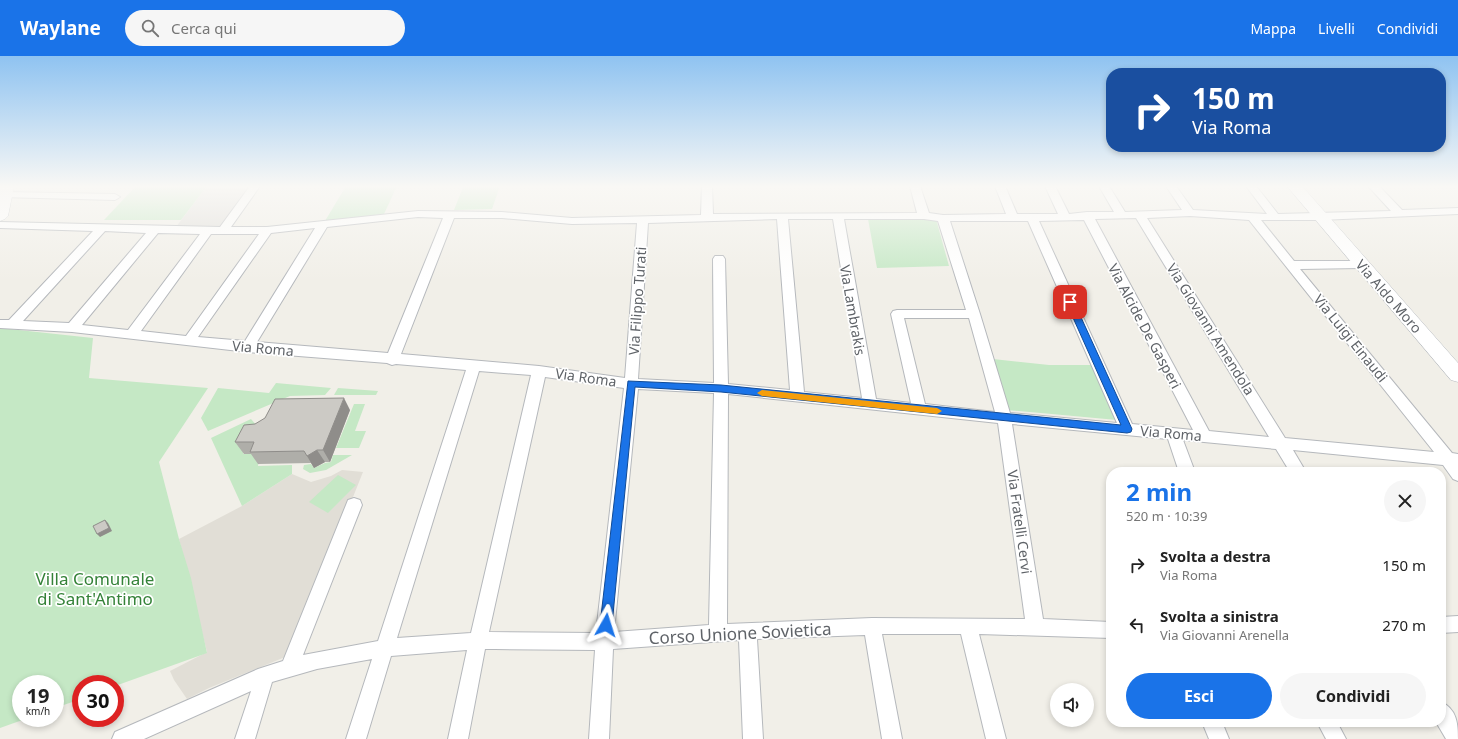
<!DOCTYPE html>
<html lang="it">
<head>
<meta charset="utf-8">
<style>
	:root { --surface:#fff; --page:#f6f6f6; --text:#222; --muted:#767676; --accent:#1a73e8 }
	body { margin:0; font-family:"Noto Sans",sans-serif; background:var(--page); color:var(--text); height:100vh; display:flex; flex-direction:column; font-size:15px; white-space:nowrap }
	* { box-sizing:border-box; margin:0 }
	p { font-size:13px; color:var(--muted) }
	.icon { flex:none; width:22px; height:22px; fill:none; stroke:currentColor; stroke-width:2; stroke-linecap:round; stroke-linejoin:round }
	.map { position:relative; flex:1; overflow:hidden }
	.sheet { position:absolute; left:1106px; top:411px; width:340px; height:260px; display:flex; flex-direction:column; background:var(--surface); border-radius:16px; box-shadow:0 2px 6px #0003 }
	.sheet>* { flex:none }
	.hud { position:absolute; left:1106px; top:12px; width:340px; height:84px; border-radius:16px; box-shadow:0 2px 6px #0003; background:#1a4fa0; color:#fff; overflow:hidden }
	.controls { position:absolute; left:1050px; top:627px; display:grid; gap:8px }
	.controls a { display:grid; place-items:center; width:44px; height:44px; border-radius:50%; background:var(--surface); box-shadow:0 2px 6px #0003; font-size:20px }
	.speed { position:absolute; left:12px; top:619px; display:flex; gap:8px; font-size:20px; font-weight:700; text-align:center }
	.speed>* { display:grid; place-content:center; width:52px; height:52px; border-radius:50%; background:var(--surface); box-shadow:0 2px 6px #0003; line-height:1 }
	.speed small { font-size:10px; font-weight:400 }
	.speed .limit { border:6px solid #d22; background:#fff; color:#111 }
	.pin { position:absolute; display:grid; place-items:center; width:34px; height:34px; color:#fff; margin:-17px; border-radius:8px; box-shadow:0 2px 6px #0006 }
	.me { position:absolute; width:44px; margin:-22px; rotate:6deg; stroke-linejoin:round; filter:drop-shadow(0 0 3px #0008) }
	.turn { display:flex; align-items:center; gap:14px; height:84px; padding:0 20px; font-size:18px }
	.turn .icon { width:52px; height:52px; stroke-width:2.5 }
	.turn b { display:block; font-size:28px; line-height:34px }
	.round { display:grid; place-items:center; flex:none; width:42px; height:42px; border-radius:21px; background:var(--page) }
	.headline { display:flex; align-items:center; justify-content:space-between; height:68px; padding:0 20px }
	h1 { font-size:24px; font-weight:700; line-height:30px; color:var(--accent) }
	.primary-button { display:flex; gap:8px; margin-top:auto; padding:8px 20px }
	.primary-button a { flex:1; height:46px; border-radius:24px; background:var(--accent); color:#fff; font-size:16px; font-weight:700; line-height:46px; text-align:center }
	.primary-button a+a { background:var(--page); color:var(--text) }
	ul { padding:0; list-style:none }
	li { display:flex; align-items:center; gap:12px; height:60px; padding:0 20px }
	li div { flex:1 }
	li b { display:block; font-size:15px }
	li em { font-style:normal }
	header { display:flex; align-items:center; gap:24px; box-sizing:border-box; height:56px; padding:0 20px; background:var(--accent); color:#fff }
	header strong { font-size:19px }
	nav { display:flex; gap:22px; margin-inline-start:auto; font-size:14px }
	.search { width:280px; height:36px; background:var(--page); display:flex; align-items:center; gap:10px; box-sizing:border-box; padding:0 14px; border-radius:22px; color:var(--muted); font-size:15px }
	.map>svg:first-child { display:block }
	.industrial { fill:#e0deda }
	.education { fill:#e1ded6 }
	.green { fill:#c5e8c5 }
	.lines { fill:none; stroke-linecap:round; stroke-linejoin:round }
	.street-casing { stroke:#b5b8bc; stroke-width:2 }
	.secondary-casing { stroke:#b6babf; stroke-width:1 }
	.street { fill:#fff; fill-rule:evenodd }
	.secondary { fill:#fff; fill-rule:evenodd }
	.wall { fill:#afaea9 }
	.shaded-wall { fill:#8f8d8a }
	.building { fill:#cccac5; stroke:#8f8d8a }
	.route { fill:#1a73e8; stroke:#114b97 }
	.slow { fill:#f59e0b }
	.labels { text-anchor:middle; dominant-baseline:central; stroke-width:3.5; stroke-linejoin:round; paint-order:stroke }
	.street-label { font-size:14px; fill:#5f6368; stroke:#fff }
	.near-park-label { font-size:17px; fill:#348238; stroke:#fff }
	.near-street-label { font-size:17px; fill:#5f6368; stroke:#fff }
</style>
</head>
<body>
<header>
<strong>Waylane</strong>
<div class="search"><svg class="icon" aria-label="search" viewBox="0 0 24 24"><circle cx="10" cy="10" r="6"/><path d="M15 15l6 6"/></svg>Cerca qui</div>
<nav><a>Mappa</a><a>Livelli</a><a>Condividi</a></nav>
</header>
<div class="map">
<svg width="1458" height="683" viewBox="0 0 1458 683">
	<rect width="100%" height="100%" fill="#f1efe8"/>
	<path class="industrial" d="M 207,130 L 251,130 L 222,170 L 176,171 Z"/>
	<path class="education" d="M 342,414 L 363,416 L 290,599 L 209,632 L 187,643 L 174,624 L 170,615 L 207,596 L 179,483 L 242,450 L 292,418 L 311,426 L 331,420 Z"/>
	<g class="green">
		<path d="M 136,130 L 207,130 L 181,164 L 104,164 Z"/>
		<path d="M 346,130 L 397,130 L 384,158 L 325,165 Z"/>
		<path d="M 438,130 L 500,130 L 492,153 L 454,154 L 463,131 Z"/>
		<path d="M 868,163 L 936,163 L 949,210 L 877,212 Z"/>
		<path d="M 0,272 L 93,282 L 89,322 L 208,332 L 159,406 L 179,483 L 191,522 L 207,597 L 115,630 L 115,628 L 81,628 L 81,643 L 55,652 L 55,628 L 21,628 L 21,662 L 28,662 L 0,672 Z"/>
		<path d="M 993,303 L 1049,309 L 1093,309 L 1117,364 L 1007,354 Z"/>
		<path d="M 276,327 L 331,332 L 325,339 L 290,340 L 208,375 L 201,362 L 218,332 L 269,337 Z"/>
		<path d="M 338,332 L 378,335 L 376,339 L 334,339 Z"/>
		<path d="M 354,348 L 365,348 L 355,375 L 366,375 L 359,392 L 336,392 Z"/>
		<path d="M 251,363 L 263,377 L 252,377 L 243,398 L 260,398 L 258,410 L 292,409 L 292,418 L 242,450 L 211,382 Z"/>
		<path d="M 333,399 L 352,399 L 326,414 L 310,417 L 303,413 L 304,409 L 311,408 L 314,412 L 325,407 L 331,406 Z"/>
		<path d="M 338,419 L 356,429 L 328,457 L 309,446 Z"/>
	</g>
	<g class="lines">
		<defs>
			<g id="street">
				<path d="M 250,130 L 260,130 L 231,171 L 267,171 L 418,155 L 502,156 L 572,162 L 701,159 L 702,130 L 712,130 L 713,158 L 917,157 L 910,130 L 920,130 L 929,157 L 943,159 L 1006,158 L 995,130 L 1005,130 L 1017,158 L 1058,158 L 1045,130 L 1055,130 L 1069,158 L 1087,156 L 1114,156 L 1099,130 L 1109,130 L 1125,156 L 1182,154 L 1166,130 L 1176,130 L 1193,154 L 1267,158 L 1246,130 L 1256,130 L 1278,158 L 1391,155 L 1368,130 L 1379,130 L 1402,154 L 1458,152 L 1458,158 L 1320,164 L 1261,164 L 1294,205 L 1365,205 L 1367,208 L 1365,211 L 1361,212 L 1300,213 L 1452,397 L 1458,398 L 1458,425 L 1453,423 L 1443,409 L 1293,394 L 1306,416 L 1290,416 L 1276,393 L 1183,384 L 1195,416 L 1179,416 L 1168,383 L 1012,368 L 1043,563 L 1111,566 L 1111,582 L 979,578 L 1006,683 L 986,683 L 961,578 L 882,578 L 902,683 L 882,683 L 865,579 L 757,583 L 763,683 L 743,683 L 739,584 L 613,593 L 609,683 L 589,683 L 595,594 L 495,593 L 485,593 L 468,683 L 448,683 L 467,594 L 391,600 L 366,683 L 346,683 L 372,603 L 317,613 L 272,626 L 255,683 L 235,683 L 251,635 L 144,683 L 112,683 L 115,676 L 258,613 L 283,605 L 346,449 L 348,444 L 354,442 L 360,444 L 362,449 L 303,599 L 378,585 L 466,314 L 396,308 L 392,309 L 387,307 L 248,296 L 72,276 L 0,272 L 0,264 L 9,264 L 93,175 L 0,172 L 0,166 L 220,171 ZM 1190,160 L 1249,164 L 1434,396 L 1285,382 L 1147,162 ZM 418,161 L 443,162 L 388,297 L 257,286 L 327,171 ZM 454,162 L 502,162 L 572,168 L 637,167 L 625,322 L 539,310 L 401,298 ZM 1136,162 L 1269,381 L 1209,375 L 1095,163 ZM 777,163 L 790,334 L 728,328 L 725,203 L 723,200 L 715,200 L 713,203 L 714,327 L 638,323 L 648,167 ZM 788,163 L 833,163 L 862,342 L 804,336 ZM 844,163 L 924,163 L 938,165 L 966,254 L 897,254 L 893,255 L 891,258 L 911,347 L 876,343 ZM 1084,164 L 1193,374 L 1132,368 L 1039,165 ZM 950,165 L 1028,165 L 1117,367 L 1010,357 L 980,258 ZM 315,172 L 245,285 L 198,281 L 271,177 ZM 105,175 L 146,177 L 69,267 L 23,265 ZM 158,177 L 200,178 L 128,274 L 82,269 ZM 211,178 L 259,178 L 186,280 L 141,275 ZM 904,262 L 969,262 L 995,356 L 925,348 ZM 479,315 L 531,319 L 471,577 L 397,582 ZM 545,321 L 624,332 L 596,577 L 489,576 ZM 638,333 L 714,337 L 709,569 L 614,576 ZM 728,338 L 998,367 L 1025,563 L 872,562 L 727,568 Z"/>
				<path d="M 5,136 L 115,138 L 120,141 L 115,144 L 1,141 L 0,138 Z"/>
				<path d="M 1458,560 L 1458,576 L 1441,577 L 1441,561 Z"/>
				<path d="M 1441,646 C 1457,653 1458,668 1458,683 L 1446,683 L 1436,666 L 1441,666 Z"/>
				<path d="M 1202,666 L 1222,666 L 1229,683 L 1209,683 Z"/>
				<path d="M 1317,666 L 1337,666 L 1346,683 L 1326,683 Z"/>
			</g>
			<g id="secondary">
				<path d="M 0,130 L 14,130 L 8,160 L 5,163 L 0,165 Z"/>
				<path d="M 1287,130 L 1302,130 L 1458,307 L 1458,326 L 1451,324 Z"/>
			</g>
		</defs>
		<use href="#street" class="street-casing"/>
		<use href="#secondary" class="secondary-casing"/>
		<use href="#street" class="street"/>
		<use href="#secondary" class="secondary"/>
	</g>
	<path class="wall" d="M 350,354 L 330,406 L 325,406 L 314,412 L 311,407 L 258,408 L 251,398 L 244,398 L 235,386 L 255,368 Z"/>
	<g class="shaded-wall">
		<path d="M 344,342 L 350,354 L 330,406 L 323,394 Z"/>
		<path d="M 317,394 L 325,406 L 314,412 L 307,400 Z"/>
		<path d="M 105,464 L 108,467 L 112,475 L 100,481 L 97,478 Z"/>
	</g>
	<g class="building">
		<path d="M 344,342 L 323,394 L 317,394 L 307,400 L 304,395 L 250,396 L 254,386 L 235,386 L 244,369 L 255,368 L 265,362 L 275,343 Z"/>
		<path d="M 105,464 L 109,472 L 97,478 L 93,470 Z"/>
	</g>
	<linearGradient id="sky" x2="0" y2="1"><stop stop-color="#8fc3f1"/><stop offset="0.58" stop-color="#f9f8f5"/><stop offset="1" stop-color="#f9f8f5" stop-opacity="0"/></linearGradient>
	<rect width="1458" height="225" fill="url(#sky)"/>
	<path class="route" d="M 1070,243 L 1074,246 L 1132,373 L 1131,376 L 1127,377 L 721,336 L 635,331 L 612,569 L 610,573 L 606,575 L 602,573 L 600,569 L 628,325 L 721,329 L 1121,369 L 1066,246 Z"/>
	<path class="slow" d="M 762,334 L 937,352 L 942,355 L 937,358 L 762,340 L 757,337 Z"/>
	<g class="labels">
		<g class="street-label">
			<text transform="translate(1389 240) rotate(49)">Via Aldo Moro</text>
			<text transform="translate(637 245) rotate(-86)">Via Filippo Turati</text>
			<text transform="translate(853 254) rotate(80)">Via Lambrakis</text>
			<text transform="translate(1145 270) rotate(62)">Via Alcide De Gasperi</text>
			<text transform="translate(1211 273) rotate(58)">Via Giovanni Amendola</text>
			<text transform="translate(1351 282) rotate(51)">Via Luigi Einaudi</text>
			<text transform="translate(263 292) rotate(5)">Via Roma</text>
			<text transform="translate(586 321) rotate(8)">Via Roma</text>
			<text transform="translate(1171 377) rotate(5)">Via Roma</text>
			<text transform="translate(1020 466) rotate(82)">Via Fratelli Cervi</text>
		</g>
		<g class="near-park-label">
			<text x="95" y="522">Villa Comunale<tspan x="95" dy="20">di Sant'Antimo</tspan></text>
		</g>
		<g class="near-street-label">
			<text transform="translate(740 577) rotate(-3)">Corso Unione Sovietica</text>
		</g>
	</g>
</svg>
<div class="controls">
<a><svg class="icon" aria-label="sound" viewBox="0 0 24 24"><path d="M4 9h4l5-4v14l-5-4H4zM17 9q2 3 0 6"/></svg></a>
</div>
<div class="speed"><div>19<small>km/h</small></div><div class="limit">30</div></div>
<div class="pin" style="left:1070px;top:246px;background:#d93025"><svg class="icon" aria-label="arrive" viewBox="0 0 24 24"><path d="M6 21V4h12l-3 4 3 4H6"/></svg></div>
<svg class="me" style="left:606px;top:569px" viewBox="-20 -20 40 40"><path d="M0-17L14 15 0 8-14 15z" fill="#1a73e8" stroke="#fff" stroke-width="4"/></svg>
<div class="hud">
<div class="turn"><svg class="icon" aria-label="right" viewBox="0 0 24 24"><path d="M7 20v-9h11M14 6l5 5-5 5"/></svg><div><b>150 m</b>Via Roma</div></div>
</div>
<section class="sheet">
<div class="headline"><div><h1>2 min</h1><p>520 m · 10:39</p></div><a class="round"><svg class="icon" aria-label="close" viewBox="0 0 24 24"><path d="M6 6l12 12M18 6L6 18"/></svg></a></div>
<ul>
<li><svg class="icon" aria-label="right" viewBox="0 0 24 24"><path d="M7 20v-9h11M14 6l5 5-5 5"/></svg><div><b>Svolta a destra</b><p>Via Roma</p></div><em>150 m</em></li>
<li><svg class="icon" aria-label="left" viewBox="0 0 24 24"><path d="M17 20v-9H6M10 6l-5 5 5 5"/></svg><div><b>Svolta a sinistra</b><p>Via Giovanni Arenella</p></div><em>270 m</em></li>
</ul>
<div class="primary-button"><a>Esci</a><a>Condividi</a></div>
</section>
</div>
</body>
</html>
